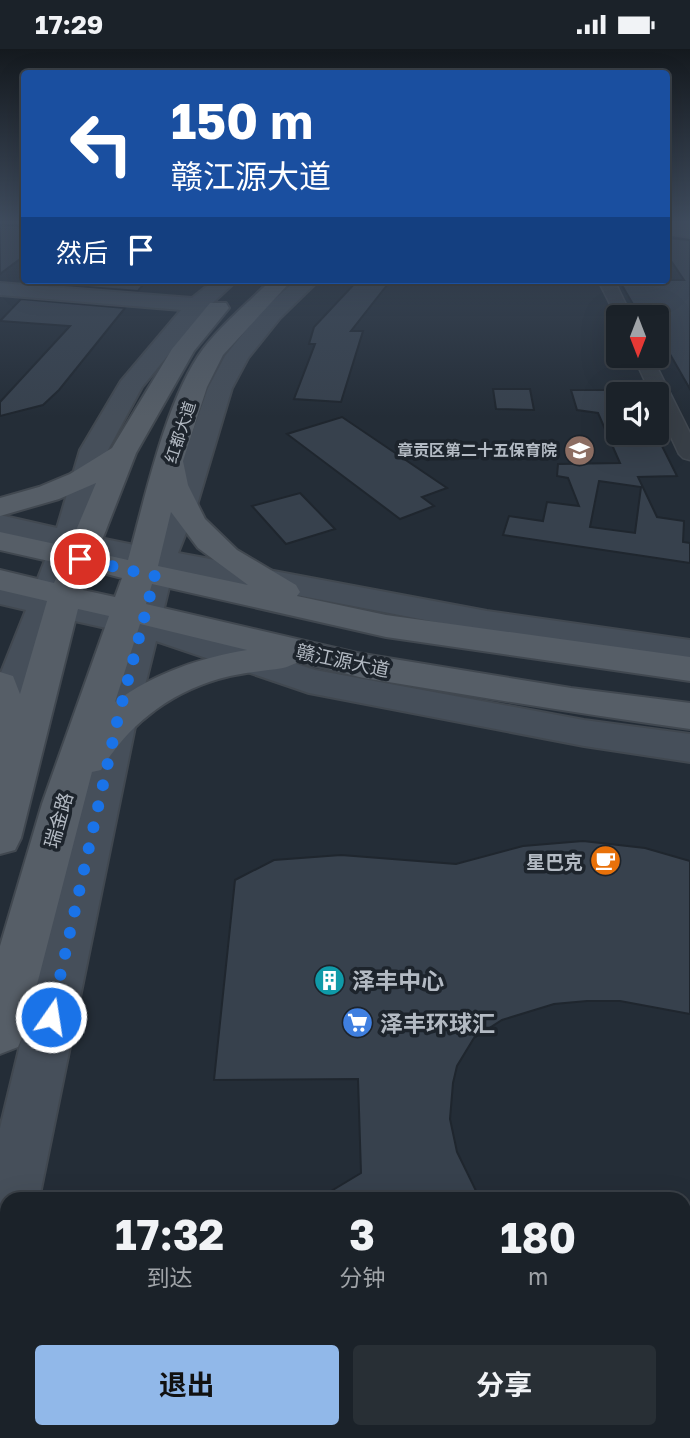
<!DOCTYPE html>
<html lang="zh">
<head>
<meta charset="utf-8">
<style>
	:root { --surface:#1b2229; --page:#282f35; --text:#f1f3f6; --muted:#a0a4a8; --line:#393f46; --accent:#91b8e9 }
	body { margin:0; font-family:"Golos Text","Noto Sans SC",sans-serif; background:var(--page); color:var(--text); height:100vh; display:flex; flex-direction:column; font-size:26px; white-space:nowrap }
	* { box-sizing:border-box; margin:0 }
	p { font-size:23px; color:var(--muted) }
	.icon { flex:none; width:38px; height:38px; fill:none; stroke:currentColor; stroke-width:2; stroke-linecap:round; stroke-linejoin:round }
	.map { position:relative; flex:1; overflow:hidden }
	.panel { position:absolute; left:0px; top:1143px; width:691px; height:247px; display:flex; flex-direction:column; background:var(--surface); border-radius:21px 21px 0 0; box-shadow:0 7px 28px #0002,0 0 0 2px var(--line) }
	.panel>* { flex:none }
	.hud { position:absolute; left:21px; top:21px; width:649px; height:214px; border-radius:7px; box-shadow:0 7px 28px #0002,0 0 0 2px var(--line); background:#1a4fa0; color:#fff; overflow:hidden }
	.needle { width:46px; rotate:180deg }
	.tools { position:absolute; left:606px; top:256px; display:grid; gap:14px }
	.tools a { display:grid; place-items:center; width:63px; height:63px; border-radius:7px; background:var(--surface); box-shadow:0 7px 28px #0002,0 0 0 2px var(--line); font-size:35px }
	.pin { position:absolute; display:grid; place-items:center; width:60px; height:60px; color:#fff; margin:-30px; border:4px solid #fff; border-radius:50%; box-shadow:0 2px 7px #0007 }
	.me { position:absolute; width:77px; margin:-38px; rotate:13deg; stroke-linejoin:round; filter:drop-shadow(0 0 5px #0008) }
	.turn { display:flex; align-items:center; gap:24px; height:147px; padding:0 35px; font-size:32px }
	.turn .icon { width:91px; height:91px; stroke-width:2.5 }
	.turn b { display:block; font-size:49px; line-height:60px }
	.then { display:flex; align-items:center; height:66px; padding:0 35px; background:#0003; gap:14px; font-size:26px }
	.eta { display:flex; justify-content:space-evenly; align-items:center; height:119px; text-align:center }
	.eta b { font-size:42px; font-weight:700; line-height:49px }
	.action { display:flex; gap:14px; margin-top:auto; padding:14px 35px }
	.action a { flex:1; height:80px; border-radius:7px; background:var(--accent); color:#111; font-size:28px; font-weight:700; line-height:80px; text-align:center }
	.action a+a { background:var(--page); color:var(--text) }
	.status { display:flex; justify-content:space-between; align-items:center; height:49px; padding:0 35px; background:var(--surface); direction:ltr }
	.status svg { height:19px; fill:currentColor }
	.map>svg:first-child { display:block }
	.building { fill:#37414d; stroke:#1f262e; stroke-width:2; fill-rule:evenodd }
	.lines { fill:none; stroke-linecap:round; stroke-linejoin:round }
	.street-casing { stroke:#414850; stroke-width:3 }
	.secondary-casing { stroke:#414850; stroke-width:4 }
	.primary-casing { stroke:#414850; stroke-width:4 }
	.street { fill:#383f47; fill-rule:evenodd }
	.secondary { fill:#464f5a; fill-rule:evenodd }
	.primary { fill:#565e67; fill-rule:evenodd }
	.route { stroke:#1a73e8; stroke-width:12; stroke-dasharray:0 21.6 }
	.labels { text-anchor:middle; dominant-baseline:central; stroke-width:7; stroke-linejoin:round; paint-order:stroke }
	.far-street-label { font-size:16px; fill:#b3bac3; stroke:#1d242c }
	.far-poi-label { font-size:16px; font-weight:bold; fill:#b3bac3; stroke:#1d242c; text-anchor:end }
	.street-label { font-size:19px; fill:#b3bac3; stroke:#1d242c }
	.poi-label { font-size:19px; font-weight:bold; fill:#b3bac3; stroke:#1d242c; text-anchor:end }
	.near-poi-label { font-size:23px; font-weight:bold; fill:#b3bac3; stroke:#1d242c; text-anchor:start }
</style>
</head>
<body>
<div class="status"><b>17:29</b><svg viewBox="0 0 49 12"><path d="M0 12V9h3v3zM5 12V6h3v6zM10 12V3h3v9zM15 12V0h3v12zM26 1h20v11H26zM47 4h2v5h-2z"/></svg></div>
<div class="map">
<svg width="690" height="1389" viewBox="0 0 690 1389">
	<rect width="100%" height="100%" fill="#242d37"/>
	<g class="building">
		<path d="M 0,175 L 24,178 L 24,207 L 0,225 Z"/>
		<path d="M 667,189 L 690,191 L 690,340 L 663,293 L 656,293 L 656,264 L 638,264 L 619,231 L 684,231 L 667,206 Z"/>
		<path d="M 40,231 L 147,231 L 138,242 L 37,234 Z"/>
		<path d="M 358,231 L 391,231 L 351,282 L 363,282 L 341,353 L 294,350 L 315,295 L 309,295 L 314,278 Z"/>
		<path d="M 21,250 L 125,259 L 59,341 L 43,356 L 0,367 L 0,353 L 70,277 L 0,272 Z"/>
		<path d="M 493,340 L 530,340 L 534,361 L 496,360 Z"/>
		<path d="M 571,341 L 608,341 L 610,345 L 618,345 L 618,390 L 658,389 L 677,427 L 638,428 L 657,468 L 684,472 L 683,493 L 690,494 L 690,514 L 503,486 L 509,467 L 543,472 L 547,453 L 579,457 L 568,429 L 557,427 L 558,415 L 620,414 L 598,364 L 577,361 ZM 599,432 L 641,438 L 635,484 L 590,478 Z"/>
		<path d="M 342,368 L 447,439 L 422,448 L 434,457 L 400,470 L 287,385 Z"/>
		<path d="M 300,444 L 335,480 L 286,495 L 252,457 Z"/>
		<path d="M 583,792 L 645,799 L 690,812 L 690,965 L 620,952 L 587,952 L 554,955 L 502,971 L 474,989 L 457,1017 L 453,1034 L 450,1070 L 457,1103 L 480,1150 L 318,1150 L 361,1124 L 358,1030 L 214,1031 L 235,831 L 274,811 L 341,806 L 456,815 L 523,797 Z"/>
	</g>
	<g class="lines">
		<defs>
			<g id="street">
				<path d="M 598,231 L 614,231 L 632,268 L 618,268 L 618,271 Z"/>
				<path d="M 633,306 L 651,306 L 690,384 L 690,411 L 683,409 L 679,405 L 656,356 L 656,345 L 651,345 Z"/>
			</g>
			<g id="secondary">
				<path d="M 667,174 L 690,176 L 690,188 L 667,184 Z"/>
				<path d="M 215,231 L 237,231 L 205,261 L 142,338 L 108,401 L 85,486 L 149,499 L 167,456 L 208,339 L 225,307 L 264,259 L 297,231 L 319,231 L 280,269 L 248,309 L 232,339 L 197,456 L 178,504 L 487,562 L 690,591 L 690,613 L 487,583 L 173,522 L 161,571 L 315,621 L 584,671 L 690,685 L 690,713 L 584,697 L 309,644 L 156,592 L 136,673 L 39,1150 L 7,1150 L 7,1224 L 0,1227 L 0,1079 L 98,673 L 124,583 L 57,568 L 19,674 L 13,683 L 0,687 L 0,626 L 26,561 L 0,555 L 0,535 L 33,542 L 51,496 L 0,484 L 0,466 L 57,479 L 80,401 L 121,332 L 181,261 L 0,246 L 0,234 L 192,249 ZM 79,503 L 143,516 L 129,563 L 63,549 Z"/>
			</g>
			<path id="primary" d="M 271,231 L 292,231 L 223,306 L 207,338 L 183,412 L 188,436 L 205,470 L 237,501 L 296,536 L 300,543 L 297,547 L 386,566 L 690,608 L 690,632 L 386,588 L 152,535 L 146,555 L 357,604 L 571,639 L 690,654 L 690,680 C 581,665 473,647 364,629 C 352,627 304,612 297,614 C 293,615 288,618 283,619 C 265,622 248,623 230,627 C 174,640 130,673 101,721 L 92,723 L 25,982 L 18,998 L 0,1005 L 0,897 L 42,755 L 109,567 L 78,560 L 21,789 L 15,801 L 0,805 L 0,623 L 13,627 L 20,645 L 47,552 L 0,541 L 0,521 L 54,534 L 62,515 L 0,501 L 0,483 L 69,498 L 96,434 L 59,450 L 0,467 L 0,449 L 39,438 L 70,425 L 112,399 L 172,300 L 210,254 L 226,254 L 229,259 L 194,302 L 136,404 L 97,504 L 128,511 C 145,449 166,350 203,300 C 222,275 249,253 271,231 ZM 171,463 L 198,499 L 248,536 L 158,517 ZM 91,521 L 122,529 L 115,548 L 83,541 ZM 140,575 L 247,601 C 199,609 155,624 115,653 Z"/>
		</defs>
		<use href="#street" class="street-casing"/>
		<use href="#secondary" class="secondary-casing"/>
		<use href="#primary" class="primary-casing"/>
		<use href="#street" class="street"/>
		<use href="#secondary" class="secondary"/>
		<use href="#primary" class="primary"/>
	</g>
	<linearGradient id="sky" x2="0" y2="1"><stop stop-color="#14191e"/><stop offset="0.47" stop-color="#3f4c5e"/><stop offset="1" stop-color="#3f4c5e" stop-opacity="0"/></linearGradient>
	<rect width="690" height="368" fill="url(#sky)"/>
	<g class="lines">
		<path class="route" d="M 51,968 L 117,673 L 155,527 L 80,510"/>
	</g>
	<defs>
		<symbol id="school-disc" viewBox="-11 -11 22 22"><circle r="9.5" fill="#8d6e63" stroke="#1d242c"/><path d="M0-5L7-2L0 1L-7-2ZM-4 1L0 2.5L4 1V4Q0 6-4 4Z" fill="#fff"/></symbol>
		<symbol id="cafe-disc" viewBox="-11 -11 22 22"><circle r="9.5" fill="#e8710a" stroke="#1d242c"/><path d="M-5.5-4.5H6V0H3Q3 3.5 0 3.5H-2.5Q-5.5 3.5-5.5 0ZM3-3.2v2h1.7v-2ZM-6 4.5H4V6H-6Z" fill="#fff"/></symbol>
		<symbol id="building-disc" viewBox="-11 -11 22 22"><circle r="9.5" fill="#0f9aa8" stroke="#1d242c"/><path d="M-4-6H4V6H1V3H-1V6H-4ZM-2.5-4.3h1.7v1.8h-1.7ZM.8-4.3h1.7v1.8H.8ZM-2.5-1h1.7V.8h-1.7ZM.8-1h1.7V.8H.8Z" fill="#fff"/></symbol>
		<symbol id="supermarket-disc" viewBox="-11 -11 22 22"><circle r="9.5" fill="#3f7fe0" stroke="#1d242c"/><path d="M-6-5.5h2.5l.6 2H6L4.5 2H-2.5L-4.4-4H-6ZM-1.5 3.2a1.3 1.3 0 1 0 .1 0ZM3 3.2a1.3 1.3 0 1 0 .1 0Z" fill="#fff"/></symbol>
	</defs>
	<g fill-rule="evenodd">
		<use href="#school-disc" x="562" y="384" width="35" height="35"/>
		<use href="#cafe-disc" x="588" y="794" width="35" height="35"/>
		<use href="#building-disc" x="312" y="914" width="35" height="35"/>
		<use href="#supermarket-disc" x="340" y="956" width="35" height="35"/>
	</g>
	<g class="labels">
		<g class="far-street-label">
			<text transform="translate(180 383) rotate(-72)">红都大道</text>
		</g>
		<g class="far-poi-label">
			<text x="557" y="401">章贡区第二十五保育院</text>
		</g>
		<g class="street-label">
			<text transform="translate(343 611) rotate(12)">赣江源大道</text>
			<text transform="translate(58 771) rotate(-74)">瑞金路</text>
		</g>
		<g class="poi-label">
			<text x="583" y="812">星巴克</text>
		</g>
		<g class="near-poi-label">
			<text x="352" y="931">泽丰中心</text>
			<text x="380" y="974">泽丰环球汇</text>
		</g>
	</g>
</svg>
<div class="tools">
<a><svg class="needle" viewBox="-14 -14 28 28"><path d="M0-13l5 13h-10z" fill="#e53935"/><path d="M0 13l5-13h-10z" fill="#a0a4a8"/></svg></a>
<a><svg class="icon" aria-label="sound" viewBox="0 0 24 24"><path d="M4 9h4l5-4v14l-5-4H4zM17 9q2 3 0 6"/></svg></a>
</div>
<div class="pin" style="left:80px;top:510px;background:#d93025"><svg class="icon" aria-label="arrive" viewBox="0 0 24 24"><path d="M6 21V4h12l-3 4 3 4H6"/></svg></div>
<svg class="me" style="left:51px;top:968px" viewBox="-20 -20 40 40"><circle r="17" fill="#1a73e8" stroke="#fff" stroke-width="3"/><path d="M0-11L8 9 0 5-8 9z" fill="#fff"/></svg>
<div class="hud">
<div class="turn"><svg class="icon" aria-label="left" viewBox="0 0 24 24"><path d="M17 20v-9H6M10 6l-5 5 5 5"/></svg><div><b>150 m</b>赣江源大道</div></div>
<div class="then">然后<svg class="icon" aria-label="arrive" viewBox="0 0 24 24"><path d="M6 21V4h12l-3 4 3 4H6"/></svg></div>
</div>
<section class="panel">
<div class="eta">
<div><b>17:32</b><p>到达</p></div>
<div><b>3</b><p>分钟</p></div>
<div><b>180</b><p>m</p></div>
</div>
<div class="action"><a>退出</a><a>分享</a></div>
</section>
</div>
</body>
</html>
